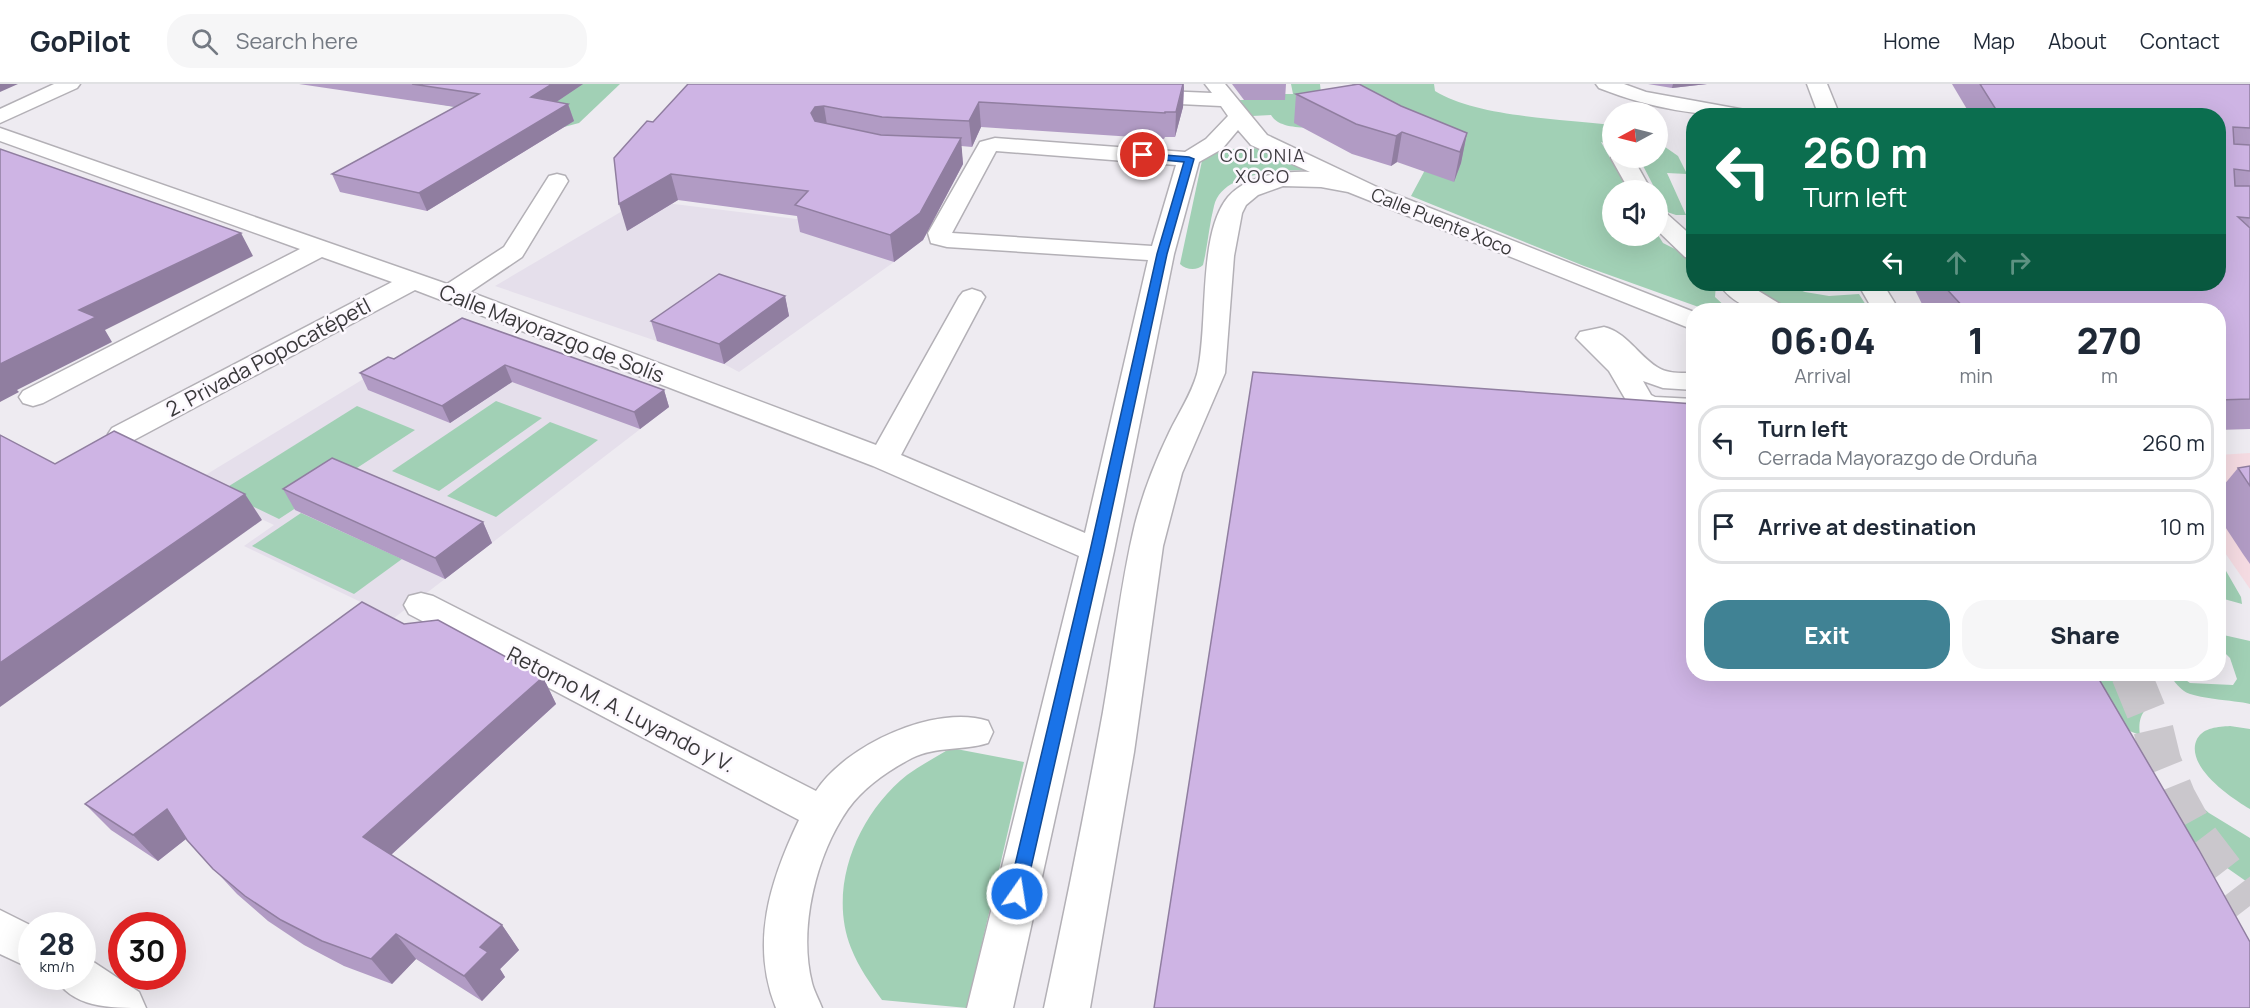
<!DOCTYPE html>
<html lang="en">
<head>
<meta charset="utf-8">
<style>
	:root { --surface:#fff; --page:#f6f6f7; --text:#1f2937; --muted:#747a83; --line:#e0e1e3; --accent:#408294 }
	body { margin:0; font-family:Manrope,sans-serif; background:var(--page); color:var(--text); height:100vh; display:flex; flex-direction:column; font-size:22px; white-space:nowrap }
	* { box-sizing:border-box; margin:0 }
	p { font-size:20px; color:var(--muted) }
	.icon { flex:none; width:33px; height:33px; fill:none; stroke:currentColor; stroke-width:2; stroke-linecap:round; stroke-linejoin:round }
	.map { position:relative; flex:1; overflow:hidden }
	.side { position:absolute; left:1686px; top:219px; width:540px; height:378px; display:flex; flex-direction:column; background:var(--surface); border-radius:24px; box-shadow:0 6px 24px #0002 }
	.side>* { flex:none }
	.hud { position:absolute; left:1686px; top:24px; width:540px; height:183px; border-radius:24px; box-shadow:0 6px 24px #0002; background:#0b6e4f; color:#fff; overflow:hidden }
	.needle { width:39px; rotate:263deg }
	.controls { position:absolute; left:1602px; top:18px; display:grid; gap:12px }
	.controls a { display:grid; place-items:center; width:66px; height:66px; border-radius:50%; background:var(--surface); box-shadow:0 6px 24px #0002; font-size:30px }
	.speed { position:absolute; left:18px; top:828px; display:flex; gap:12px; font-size:30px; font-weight:700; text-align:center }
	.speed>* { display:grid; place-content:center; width:78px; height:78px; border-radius:50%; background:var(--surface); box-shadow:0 6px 24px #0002; line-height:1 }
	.speed small { font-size:15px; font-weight:400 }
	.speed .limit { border:9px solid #d22; background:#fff; color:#111 }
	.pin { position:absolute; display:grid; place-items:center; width:51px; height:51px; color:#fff; margin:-26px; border:3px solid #fff; border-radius:50%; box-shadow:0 2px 6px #0007 }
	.me { position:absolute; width:66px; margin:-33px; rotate:13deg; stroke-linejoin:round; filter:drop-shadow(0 0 4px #0008) }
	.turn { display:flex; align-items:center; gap:21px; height:126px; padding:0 18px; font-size:27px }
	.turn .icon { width:78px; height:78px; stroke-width:2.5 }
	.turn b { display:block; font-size:42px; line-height:51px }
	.lanes { display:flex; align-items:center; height:57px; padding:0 18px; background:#0003; justify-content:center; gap:30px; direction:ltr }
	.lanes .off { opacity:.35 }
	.eta { display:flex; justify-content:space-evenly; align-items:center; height:102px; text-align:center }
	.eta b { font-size:36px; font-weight:800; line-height:42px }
	.cta { display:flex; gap:12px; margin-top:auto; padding:12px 18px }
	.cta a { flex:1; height:69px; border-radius:24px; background:var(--accent); color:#fff; font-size:24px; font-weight:800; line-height:69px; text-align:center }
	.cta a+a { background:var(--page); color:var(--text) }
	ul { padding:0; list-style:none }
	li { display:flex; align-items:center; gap:18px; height:75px; margin:0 12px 9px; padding:0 6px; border:3px solid var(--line); border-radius:24px }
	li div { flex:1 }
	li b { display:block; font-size:22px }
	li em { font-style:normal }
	header { display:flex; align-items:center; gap:36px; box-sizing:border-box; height:84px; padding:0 30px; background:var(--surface); border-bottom:2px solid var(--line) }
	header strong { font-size:28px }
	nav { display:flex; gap:33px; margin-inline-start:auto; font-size:21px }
	.search { width:420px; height:54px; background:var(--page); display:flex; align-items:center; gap:15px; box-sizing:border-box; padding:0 21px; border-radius:24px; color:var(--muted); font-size:22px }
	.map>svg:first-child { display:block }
	.commercial { fill:#f5dbe2 }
	.built { fill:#e5dfeb }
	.green { fill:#a1d0b5 }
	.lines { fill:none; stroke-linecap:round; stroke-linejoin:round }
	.minor-tunnel { stroke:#cac7cc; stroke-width:40; stroke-dasharray:40 20; stroke-linecap:butt }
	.minor-casing { stroke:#b3b0b6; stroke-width:3 }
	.major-casing { stroke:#b3b0b6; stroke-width:3 }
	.minor { fill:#fff; fill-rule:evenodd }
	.major { fill:#fff; fill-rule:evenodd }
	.wall { fill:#b19bc4 }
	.shaded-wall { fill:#907ea0 }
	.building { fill:#ceb4e4; stroke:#907ea0; stroke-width:1.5 }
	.route { fill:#1a73e8; stroke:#114b97; stroke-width:1.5 }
	.labels { text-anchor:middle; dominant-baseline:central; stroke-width:5; stroke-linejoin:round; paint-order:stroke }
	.far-neighbourhood-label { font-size:18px; letter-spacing:1.5px; fill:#403d42; stroke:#fcf8fe }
	.far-street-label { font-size:18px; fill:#39383a; stroke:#fcf8fe }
	.street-label { font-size:21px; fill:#39383a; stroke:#fcf8fe }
</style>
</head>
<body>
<header>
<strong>GoPilot</strong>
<div class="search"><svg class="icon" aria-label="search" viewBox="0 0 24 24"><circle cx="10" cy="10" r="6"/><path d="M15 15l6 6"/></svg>Search here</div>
<nav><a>Home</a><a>Map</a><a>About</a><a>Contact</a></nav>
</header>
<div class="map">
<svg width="2250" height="924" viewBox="0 0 2250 924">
	<rect width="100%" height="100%" fill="#eeebf1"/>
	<path class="commercial" d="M 2250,369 L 2250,505 L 2219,460 L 2218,371 Z"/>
	<g class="built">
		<path d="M 641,116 L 926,151 L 894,178 L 739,288 L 724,280 L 495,202 Z"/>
		<path d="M 449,243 L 669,323 L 394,534 L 244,462 L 274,441 L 189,401 Z"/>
	</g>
	<g class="green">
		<path d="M 466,0 L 620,0 L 579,39 L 564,43 L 433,19 Z"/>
		<path d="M 1291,0 L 1320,0 L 1321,9 L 1308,44 C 1296,43 1278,43 1271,31 L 1252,32 L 1239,16 L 1279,16 L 1279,10 L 1293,10 Z"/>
		<path d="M 1352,0 L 1434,0 L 1435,7 C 1476,33 1563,35 1612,41 L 1612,61 L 1601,58 L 1628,106 L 1612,106 L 1612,152 L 1658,151 L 1663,159 L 1693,174 L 1694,200 L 1716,200 L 1715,213 L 1729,226 L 1707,226 L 1584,182 L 1411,112 L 1425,86 L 1360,13 Z"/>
		<path d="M 1658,58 L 1678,72 L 1687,90 L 1667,89 L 1686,131 L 1676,131 L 1667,128 L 1639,74 L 1658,74 Z"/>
		<path d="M 1265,64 L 1316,86 C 1288,86 1223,86 1214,122 C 1209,141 1208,161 1203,181 C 1197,187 1186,186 1180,180 L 1203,72 L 1232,65 Z"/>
		<path d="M 1745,200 L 1784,200 L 1805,208 L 1829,212 L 1859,210 L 1869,226 L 1778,226 L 1765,218 Z"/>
		<path d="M 496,317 L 542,334 L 439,407 L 392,387 Z"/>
		<path d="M 357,322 L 415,346 L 279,435 L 221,407 Z"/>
		<path d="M 550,338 L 598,356 L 496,433 L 447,412 Z"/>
		<path d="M 301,429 L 402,475 L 354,510 L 252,462 Z"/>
		<path d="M 2218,473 L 2241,513 L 2242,520 L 2224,515 L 2224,535 L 2219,534 Z"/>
		<path d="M 2219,550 L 2250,557 L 2250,620 C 2234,616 2195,615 2184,607 C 2178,603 2173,595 2168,590 L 2177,590 L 2190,599 L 2233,601 L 2237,595 L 2230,574 L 2219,563 Z"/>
		<path d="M 2072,590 L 2114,590 L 2155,619 C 2141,626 2138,636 2140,651 L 2098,635 Z"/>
		<path d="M 2230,642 L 2250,645 L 2250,725 C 2231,714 2184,682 2197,655 C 2204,643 2218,643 2230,642 Z"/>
		<path d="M 951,664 L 1024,678 L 967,924 L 882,916 C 870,899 859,884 851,864 C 827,803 858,730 907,691 C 921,681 936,673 951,664 Z"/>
		<path d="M 2187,710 L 2209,729 L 2250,754 L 2250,800 L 2203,767 L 2155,713 Z"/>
	</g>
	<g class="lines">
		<path class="minor-tunnel" d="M 2131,590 L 2153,644 L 2161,677 L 2176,714 L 2198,754 L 2250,822"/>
		<defs>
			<g id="minor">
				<path d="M 1205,0 L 1225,0 L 1267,51 L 1379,104 L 1694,228 L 1694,246 L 1348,108 L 1321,103 L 1283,102 L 1258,111 L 1246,121 L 1242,129 L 1234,172 L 1225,289 L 1182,389 L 1163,462 L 1134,668 L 1090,924 L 1044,924 C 1065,825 1085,727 1103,628 C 1114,565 1120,502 1135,440 C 1143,409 1155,378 1169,349 C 1178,330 1191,311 1197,290 C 1209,243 1197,150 1228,113 C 1247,91 1283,87 1310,88 L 1251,61 L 1238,46 L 1222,65 L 1199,78 L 1174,170 L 1114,467 L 1013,924 L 967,924 L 1079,472 L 873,382 L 415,206 L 134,356 L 123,359 L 112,356 L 108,350 L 112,344 L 392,198 L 322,173 L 43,319 L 33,322 L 23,319 L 19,313 L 23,307 L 300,165 L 0,57 L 0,44 L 447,200 L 504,163 L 549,92 L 557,90 L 565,92 L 568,97 L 522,173 L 470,208 L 876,361 L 959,213 L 963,208 L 972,205 L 981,208 L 985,213 L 901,371 L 1085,449 L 1148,176 L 947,163 L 931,159 L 928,149 L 980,58 L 995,54 L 1185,68 L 1206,55 L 1228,32 L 1221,22 L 1138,18 L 1131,16 L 1128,12 L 1131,8 L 1138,6 L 1212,9 ZM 996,67 L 1176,81 L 1152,162 L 952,149 Z"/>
				<path d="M 1596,0 L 1624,0 L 1646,8 L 1745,26 L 1752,28 L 1755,32 C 1697,32 1653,25 1599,4 Z"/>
				<path d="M 1807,0 L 1827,0 L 1840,32 L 1819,32 Z"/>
				<path d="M 1612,72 L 1633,74 L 1651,106 L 1629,106 L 1611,74 Z"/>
				<path d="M 1658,127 L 1666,129 L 1694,154 L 1694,175 L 1685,173 L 1658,147 Z"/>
				<path d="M 1719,200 L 1747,200 L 1780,220 L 1784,226 C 1758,229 1735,223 1719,200 Z"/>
				<path d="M 1858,200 L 1883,200 L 1899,226 L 1873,226 Z"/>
				<path d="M 1604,243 C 1626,248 1638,271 1657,283 C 1667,290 1681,289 1694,289 L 1694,306 L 1663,304 L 1643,297 L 1651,311 L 1655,313 L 1694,315 L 1694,333 L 1651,330 L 1630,323 L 1609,287 L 1576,254 L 1580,248 Z"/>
				<path d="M 421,509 L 433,512 L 816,707 C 846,661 935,620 988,637 L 993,648 L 988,659 C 963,667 936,662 912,674 C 889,686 864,703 848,725 C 816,771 798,844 812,899 C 814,907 819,916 822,924 L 776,924 C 750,859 770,797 799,736 L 409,530 L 404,521 L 409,512 Z"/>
			</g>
			<g id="major">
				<path d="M 54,0 L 80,0 L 77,4 L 0,39 L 0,25 Z"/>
				<path d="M 0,826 L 32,842 L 32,885 L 0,870 Z"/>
				<path d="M 82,873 L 92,877 L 139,908 L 146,924 C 108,924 72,924 54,892 L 82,892 Z"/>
			</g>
		</defs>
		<use href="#minor" class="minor-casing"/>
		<use href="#major" class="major-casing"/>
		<use href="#minor" class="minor"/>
		<use href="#major" class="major"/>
	</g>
	<g class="wall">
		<path d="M 299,0 L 583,0 L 556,18 L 568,20 L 574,37 L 427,127 L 340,108 L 332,90 L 455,23 Z"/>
		<path d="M 688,0 L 1184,0 L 1183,23 L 1175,53 L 1165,53 L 1164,55 L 981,43 L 972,63 L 961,62 L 963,80 L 923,156 L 894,178 L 800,148 L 797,132 L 678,116 L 627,147 L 653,38 Z"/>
		<path d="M 1232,0 L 1286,0 L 1285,16 L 1244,16 Z"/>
		<path d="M 1648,0 L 1707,0 L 1672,4 Z"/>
		<path d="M 1952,0 L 2250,0 L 2250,345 L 2218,346 L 2218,226 L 1925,226 L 1914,204 L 1913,200 L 2218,200 L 2218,32 L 1971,32 Z"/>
		<path d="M 1296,10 L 1401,22 L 1467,49 L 1461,79 L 1454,98 L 1397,78 L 1391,82 L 1352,70 L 1294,39 Z"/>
		<path d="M 785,212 L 789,232 L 724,280 L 657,257 L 651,237 Z"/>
		<path d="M 462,234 L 664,306 L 669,323 L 640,345 L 512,298 L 450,339 L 368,306 L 360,289 L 394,275 Z"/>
		<path d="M 2250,382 L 2250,480 L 2243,470 L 2218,432 L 2218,408 L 2238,384 Z"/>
		<path d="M 283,405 L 483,438 L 492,459 L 445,495 L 295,426 Z"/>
		<path d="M 404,540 L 543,593 L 556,620 L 391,771 L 502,841 L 519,866 L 500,885 L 505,893 L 482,917 L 416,875 L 392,900 L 344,882 L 304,861 L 268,837 L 237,810 L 186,755 L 158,777 L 111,746 L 85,720 Z"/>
	</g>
	<g class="shaded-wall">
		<path d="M 0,0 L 18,0 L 0,8 Z"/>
		<path d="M 552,0 L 583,0 L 537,31 L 531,13 Z"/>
		<path d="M 1184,0 L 1183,23 L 1175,53 L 1176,28 Z"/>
		<path d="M 1673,0 L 1707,0 L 1672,4 Z"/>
		<path d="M 979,18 L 981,43 L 972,63 L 969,37 Z"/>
		<path d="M 568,20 L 574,37 L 427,127 L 419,109 Z"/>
		<path d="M 824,22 L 828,47 L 820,48 L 811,29 L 815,23 Z"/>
		<path d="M 1402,48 L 1397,78 L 1391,82 L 1396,52 Z"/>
		<path d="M 1467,49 L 1461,79 L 1454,98 L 1460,68 Z"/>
		<path d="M 961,54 L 963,80 L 923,156 L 894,178 L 890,151 Z"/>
		<path d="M 671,90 L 678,116 L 627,147 L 619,120 Z"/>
		<path d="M 241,149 L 253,172 L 105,246 L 112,258 L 17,306 L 19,308 L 0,318 L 0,280 L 79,226 Z"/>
		<path d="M 785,212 L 789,232 L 724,280 L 719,260 Z"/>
		<path d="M 505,281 L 512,298 L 450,339 L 442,322 Z"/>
		<path d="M 664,306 L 669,323 L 640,345 L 634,328 Z"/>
		<path d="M 245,410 L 262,436 L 0,623 L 0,579 Z"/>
		<path d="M 483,438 L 492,459 L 445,495 L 435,474 Z"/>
		<path d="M 543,593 L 556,620 L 382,779 L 363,753 Z"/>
		<path d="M 167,725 L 191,751 L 158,777 L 133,751 Z"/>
		<path d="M 502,841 L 519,866 L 500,885 L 505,893 L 482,917 L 464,892 L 480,863 Z"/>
		<path d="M 396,850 L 416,875 L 392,900 L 371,875 Z"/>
	</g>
	<g class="building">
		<path d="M 412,0 L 552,0 L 531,13 L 568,20 L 419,109 L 332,90 L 479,10 Z"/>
		<path d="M 688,0 L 1183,0 L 1176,28 L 1165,28 L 1165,29 L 979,18 L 969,37 L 882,33 L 824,22 L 815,23 L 811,29 L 815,37 L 881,51 L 961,54 L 920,129 L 890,151 L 795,121 L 808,107 L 671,90 L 619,120 L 614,74 L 647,37 L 653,38 Z"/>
		<path d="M 1359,0 L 1401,22 L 1467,49 L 1460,68 L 1402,48 L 1396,52 L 1356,40 L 1296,10 Z"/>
		<path d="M 1980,0 L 2250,0 L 2250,44 L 2233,43 L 2234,60 L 2250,61 L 2250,87 L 2234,85 L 2235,102 L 2250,102 L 2250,134 L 2238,133 L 2250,144 L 2250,315 L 2218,316 L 2218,226 L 1966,226 L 1942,200 L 2218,200 L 2218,32 L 2000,32 Z"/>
		<path d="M 0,65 L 241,149 L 79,226 L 96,233 L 0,280 Z"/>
		<path d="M 719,190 L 785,212 L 719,260 L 651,237 Z"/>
		<path d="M 462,234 L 664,306 L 634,328 L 505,281 L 442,322 L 360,289 L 388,273 L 394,275 Z"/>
		<path d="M 1253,288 L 1694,320 L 1694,590 L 2096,590 L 2199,766 L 2250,858 L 2250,924 L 1154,924 Z"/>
		<path d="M 114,347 L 245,410 L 0,579 L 0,351 L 55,380 Z"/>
		<path d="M 332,374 L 483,438 L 435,474 L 283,405 Z"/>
		<path d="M 2250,382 L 2250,402 L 2238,384 Z"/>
		<path d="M 362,518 L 404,540 L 438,536 L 543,593 L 363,753 L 502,841 L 480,863 L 488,868 L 464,892 L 396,850 L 371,875 L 322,857 L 281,836 L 245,812 L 213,785 L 187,756 L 167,725 L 133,751 L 85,720 Z"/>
	</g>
	<path class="route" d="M 1140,69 L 1189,73 L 1194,75 L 1167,170 L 1103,467 L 1025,810 L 1023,815 L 1017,818 L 1010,815 L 1008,810 L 1090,467 L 1157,170 L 1184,78 L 1143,74 L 1139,71 Z"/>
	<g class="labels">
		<g class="far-neighbourhood-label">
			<text x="1263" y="71">COLONIA<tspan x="1263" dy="21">XOCO</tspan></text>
		</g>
		<g class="far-street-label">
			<text transform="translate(1442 137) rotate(22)">Calle Puente Xoco</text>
		</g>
		<g class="street-label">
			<text transform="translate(552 249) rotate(21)">Calle Mayorazgo de Solís</text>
			<text transform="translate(268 273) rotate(-28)">2. Privada Popocatépetl</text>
			<text transform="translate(621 625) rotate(27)">Retorno M. A. Luyando y V.</text>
		</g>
	</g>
</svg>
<div class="controls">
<a><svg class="needle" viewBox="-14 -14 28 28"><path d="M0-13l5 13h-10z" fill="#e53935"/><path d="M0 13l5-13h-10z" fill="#747a83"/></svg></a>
<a><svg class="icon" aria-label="sound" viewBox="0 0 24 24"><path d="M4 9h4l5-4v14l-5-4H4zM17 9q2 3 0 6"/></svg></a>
</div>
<div class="speed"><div>28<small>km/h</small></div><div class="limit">30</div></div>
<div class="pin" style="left:1143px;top:71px;background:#d93025"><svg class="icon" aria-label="arrive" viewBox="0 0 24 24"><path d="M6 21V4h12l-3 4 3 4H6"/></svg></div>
<svg class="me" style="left:1017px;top:810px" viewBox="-20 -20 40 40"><circle r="17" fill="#1a73e8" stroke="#fff" stroke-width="3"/><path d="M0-11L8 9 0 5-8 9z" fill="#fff"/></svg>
<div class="hud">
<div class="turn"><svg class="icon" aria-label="left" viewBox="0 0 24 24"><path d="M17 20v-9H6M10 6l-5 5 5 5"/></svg><div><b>260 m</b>Turn left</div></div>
<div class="lanes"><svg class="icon" aria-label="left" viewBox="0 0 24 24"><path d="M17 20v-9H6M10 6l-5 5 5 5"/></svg><svg class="icon off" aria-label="ahead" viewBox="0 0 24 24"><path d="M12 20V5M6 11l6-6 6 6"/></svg><svg class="icon off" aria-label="right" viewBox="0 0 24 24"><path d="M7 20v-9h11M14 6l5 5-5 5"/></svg></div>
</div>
<section class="side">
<div class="eta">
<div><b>06:04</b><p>Arrival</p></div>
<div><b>1</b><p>min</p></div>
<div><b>270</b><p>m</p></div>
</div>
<ul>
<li><svg class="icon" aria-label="left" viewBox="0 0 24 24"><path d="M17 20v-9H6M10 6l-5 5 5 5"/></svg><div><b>Turn left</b><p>Cerrada Mayorazgo de Orduña</p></div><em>260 m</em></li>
<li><svg class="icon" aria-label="arrive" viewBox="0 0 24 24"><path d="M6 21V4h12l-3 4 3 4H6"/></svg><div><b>Arrive at destination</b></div><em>10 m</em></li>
</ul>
<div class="cta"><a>Exit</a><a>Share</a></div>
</section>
</div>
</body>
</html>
